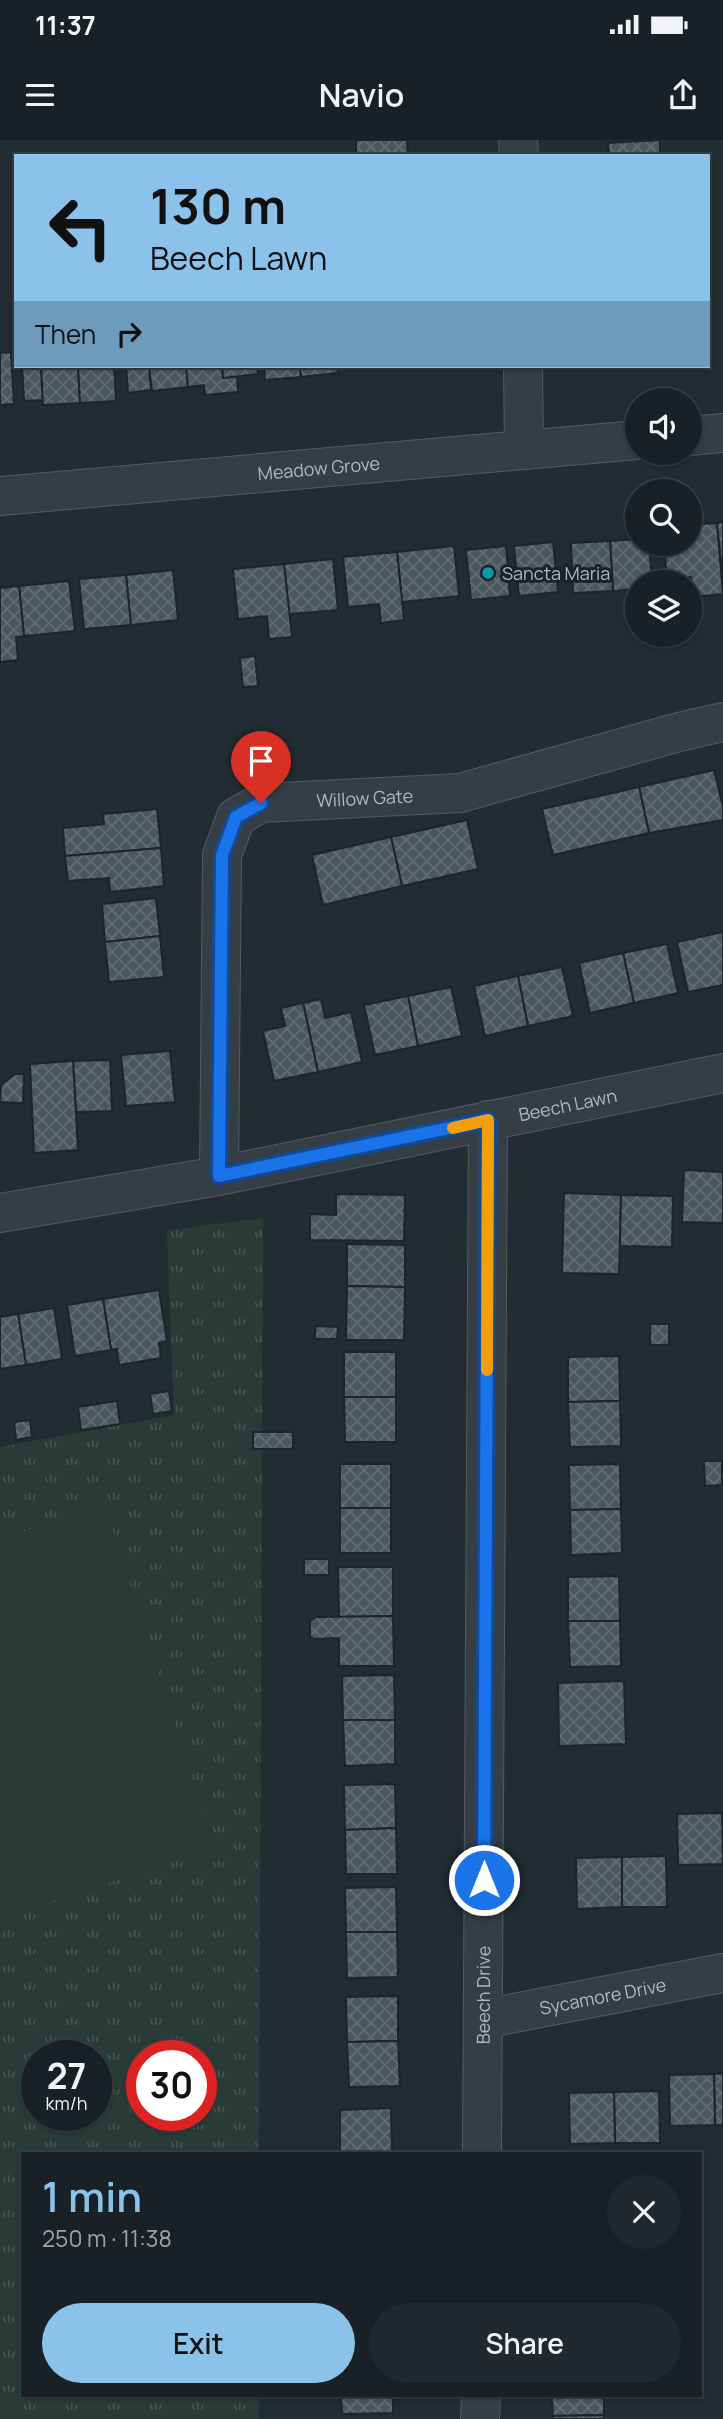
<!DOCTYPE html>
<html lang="en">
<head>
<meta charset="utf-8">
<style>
	:root { --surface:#192126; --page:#22292e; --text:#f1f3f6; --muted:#9fa3a7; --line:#373e43; --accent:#8ac2ea }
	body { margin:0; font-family:Manrope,sans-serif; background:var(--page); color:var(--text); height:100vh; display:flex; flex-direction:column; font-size:26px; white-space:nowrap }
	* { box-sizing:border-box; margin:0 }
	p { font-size:23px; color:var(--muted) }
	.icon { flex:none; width:38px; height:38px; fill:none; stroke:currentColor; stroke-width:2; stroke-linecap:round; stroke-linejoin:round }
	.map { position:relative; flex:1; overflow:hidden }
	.panel { position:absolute; left:21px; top:2012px; width:681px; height:245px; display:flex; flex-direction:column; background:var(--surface); border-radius:0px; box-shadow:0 2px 5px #0004,0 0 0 2px var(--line) }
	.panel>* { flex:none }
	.banner { position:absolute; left:14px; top:14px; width:696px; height:214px; border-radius:0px; box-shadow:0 2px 5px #0004,0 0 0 2px var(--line); background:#8ac2ea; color:#111; overflow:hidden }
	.fabs { position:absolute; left:625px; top:248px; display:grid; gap:14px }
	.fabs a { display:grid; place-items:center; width:77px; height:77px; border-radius:50%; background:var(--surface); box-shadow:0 2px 5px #0004,0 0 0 2px var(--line); font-size:35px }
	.speed { position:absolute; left:21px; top:1900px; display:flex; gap:14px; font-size:35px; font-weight:700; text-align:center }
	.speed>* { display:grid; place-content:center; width:91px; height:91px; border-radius:50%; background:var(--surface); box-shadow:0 2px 5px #0004,0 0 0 2px var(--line); line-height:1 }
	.speed small { font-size:18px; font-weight:400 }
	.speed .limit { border:10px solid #d22; background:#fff; color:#111 }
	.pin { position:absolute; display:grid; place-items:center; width:60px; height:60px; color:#fff; margin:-72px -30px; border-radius:50% 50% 50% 0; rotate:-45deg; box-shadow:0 0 7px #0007 }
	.pin .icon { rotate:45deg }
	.me { position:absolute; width:77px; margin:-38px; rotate:0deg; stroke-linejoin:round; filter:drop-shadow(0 0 5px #0008) }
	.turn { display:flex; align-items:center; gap:24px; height:147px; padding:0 21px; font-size:32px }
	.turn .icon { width:91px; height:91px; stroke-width:2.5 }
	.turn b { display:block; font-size:49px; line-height:60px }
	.then { display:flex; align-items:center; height:66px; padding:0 21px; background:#0003; gap:14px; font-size:26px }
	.round { display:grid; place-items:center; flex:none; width:74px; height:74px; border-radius:37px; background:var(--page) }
	.headline { display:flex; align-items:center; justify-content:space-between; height:119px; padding:0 21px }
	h1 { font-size:42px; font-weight:600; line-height:52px; color:var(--accent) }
	.action { display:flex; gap:14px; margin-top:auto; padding:14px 21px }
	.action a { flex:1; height:80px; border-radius:42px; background:var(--accent); color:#111; font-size:28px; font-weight:600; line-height:80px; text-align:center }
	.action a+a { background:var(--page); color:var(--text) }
	.status { display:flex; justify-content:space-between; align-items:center; height:49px; padding:0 35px; background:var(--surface); direction:ltr }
	.status svg { height:19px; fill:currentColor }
	header { display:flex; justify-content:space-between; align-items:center; height:91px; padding:0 21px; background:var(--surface); font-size:32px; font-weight:600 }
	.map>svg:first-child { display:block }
	.park { fill:url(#park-tufts); fill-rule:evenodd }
	.garden { fill:#293b36 }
	.building { fill:url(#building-cross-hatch); stroke:#1c252a; stroke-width:2 }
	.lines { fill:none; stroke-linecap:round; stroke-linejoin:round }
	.minor-casing { stroke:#525c61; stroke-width:40 }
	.minor { stroke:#343e44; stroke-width:38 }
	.route-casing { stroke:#114b97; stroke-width:18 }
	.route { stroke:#1a73e8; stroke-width:12 }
	.slow { stroke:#f59e0b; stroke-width:12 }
	.culture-dot { fill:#0f9aa8; stroke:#1a2328; stroke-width:2.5 }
	.labels { text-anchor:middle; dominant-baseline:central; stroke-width:6; stroke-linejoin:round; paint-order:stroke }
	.street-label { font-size:18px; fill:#aeb9c0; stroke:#1a2328 }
	.poi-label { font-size:18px; fill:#aeb9c0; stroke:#1a2328; text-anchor:start }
</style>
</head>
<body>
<div class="status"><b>11:37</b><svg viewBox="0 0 49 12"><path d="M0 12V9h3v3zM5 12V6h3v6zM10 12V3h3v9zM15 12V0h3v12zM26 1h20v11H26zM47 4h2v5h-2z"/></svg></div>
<header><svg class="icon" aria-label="menu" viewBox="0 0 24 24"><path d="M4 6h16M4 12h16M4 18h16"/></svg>Navio<svg class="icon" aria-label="share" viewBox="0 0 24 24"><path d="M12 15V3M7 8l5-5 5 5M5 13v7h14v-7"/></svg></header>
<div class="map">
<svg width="723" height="2279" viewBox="0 0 723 2279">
	<defs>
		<pattern id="park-tufts" width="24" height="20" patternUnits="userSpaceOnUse" patternTransform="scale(1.75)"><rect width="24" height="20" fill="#293b36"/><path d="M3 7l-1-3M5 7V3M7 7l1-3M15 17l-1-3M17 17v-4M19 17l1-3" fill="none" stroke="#465551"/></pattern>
		<pattern id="building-cross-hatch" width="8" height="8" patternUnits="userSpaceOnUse" patternTransform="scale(1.75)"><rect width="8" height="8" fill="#4a575e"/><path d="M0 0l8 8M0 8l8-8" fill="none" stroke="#626d73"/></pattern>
	</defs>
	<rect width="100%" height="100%" fill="#212c33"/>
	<path class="park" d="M 263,1078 L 259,2014 L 23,2014 L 23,2256 L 259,2256 L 259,2279 L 0,2279 L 0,1307 L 174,1275 L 167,1090 ZM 37,1916 L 96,1916 L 96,1976 L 37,1976 ZM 142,1916 L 201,1916 L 201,1976 L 142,1976 Z"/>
	<path class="garden" d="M 105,1365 L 215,1709 L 0,1778 L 0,1399 Z"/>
	<g class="building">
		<path d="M 356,0 L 407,0 L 408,16 L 356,16 Z"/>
		<path d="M 660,0 L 660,16 L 609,16 L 608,3 Z"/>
		<path d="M 11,212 L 14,264 L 0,265 L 0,213 Z"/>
		<path d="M 22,226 L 41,226 L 43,260 L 24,261 Z"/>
		<path d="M 41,226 L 78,226 L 80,263 L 43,265 Z"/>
		<path d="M 78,226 L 114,226 L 116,261 L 80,263 Z"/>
		<path d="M 126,226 L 149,226 L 151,250 L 128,253 Z"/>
		<path d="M 149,226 L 186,226 L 188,247 L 152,251 Z"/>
		<path d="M 186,226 L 222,226 L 223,238 L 237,236 L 238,252 L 205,255 L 204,245 L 188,247 Z"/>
		<path d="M 222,226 L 257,226 L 258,234 L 223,238 Z"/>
		<path d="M 264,226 L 300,226 L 301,237 L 265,240 Z"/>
		<path d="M 300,226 L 337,226 L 338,233 L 301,237 Z"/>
		<path d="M 698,371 L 700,384 L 717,383 L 723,454 L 693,457 L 691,437 L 667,439 L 664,404 L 690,404 L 690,372 Z"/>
		<path d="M 723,382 L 723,433 L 722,433 L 717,383 Z"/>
		<path d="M 637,399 L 637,404 L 649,404 L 652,443 L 637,443 L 637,449 L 613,451 L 610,401 Z"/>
		<path d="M 610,401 L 613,451 L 573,453 L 571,403 Z"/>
		<path d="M 553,402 L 558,452 L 519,456 L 514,406 Z"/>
		<path d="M 454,406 L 459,456 L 402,462 L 397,412 Z"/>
		<path d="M 506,406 L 510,456 L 471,460 L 466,410 Z"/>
		<path d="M 397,412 L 404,480 L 381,483 L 379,464 L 348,467 L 343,417 Z"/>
		<path d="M 333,419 L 338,470 L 289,474 L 284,424 Z"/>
		<path d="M 284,424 L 292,497 L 269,499 L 267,476 L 238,479 L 233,429 Z"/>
		<path d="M 173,430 L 178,480 L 131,485 L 126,435 Z"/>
		<path d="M 126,435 L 131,485 L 84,489 L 79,439 Z"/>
		<path d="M 69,441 L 75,491 L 24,496 L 19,446 Z"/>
		<path d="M 19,446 L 24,496 L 16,497 L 18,520 L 0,522 L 0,448 Z"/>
		<path d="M 255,516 L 258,546 L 243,547 L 240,518 Z"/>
		<path d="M 714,630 L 723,667 L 723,680 L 649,693 L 639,647 Z"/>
		<path d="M 639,647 L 649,693 L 553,715 L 542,669 Z"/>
		<path d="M 157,669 L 161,708 L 65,716 L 63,688 L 104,684 L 103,674 Z"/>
		<path d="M 467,680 L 478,729 L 402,746 L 391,697 Z"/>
		<path d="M 391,697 L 402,746 L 323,765 L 312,715 Z"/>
		<path d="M 161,708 L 164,746 L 110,752 L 109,738 L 68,741 L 65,716 Z"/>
		<path d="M 156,758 L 160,796 L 105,802 L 102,764 Z"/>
		<path d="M 723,792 L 723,845 L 688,852 L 677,802 Z"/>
		<path d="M 160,796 L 164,837 L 109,842 L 105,802 Z"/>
		<path d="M 667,804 L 678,853 L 634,863 L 623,813 Z"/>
		<path d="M 623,813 L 634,863 L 590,873 L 579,823 Z"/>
		<path d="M 562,827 L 573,876 L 528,886 L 518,836 Z"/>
		<path d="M 518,836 L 528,886 L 485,896 L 474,846 Z"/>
		<path d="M 451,847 L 462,896 L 418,906 L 408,856 Z"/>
		<path d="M 408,856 L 418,906 L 375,915 L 364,865 Z"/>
		<path d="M 321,859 L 325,878 L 351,872 L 362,922 L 318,932 L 303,863 Z"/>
		<path d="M 303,863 L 318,932 L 274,941 L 263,891 L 285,886 L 281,868 Z"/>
		<path d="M 170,911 L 175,962 L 126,966 L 121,915 Z"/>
		<path d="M 110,920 L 112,971 L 76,972 L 73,921 Z"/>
		<path d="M 73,921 L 78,1010 L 34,1013 L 30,924 Z"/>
		<path d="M 15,934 L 24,934 L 23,963 L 0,962 L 1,945 Z"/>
		<path d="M 684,1030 L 723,1032 L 723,1083 L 682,1082 Z"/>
		<path d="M 564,1053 L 621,1055 L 619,1134 L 562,1133 Z"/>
		<path d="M 336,1054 L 405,1055 L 404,1101 L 310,1100 L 310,1074 L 336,1075 Z"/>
		<path d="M 621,1055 L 673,1056 L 672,1107 L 620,1106 Z"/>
		<path d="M 347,1104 L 405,1105 L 405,1147 L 347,1146 Z"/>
		<path d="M 347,1146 L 405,1147 L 404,1200 L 346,1200 Z"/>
		<path d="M 159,1150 L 167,1201 L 159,1203 L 161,1218 L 119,1225 L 117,1209 L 111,1210 L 103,1159 Z"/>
		<path d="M 103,1159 L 111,1210 L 75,1216 L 67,1165 Z"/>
		<path d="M 54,1168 L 62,1219 L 26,1225 L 18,1174 Z"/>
		<path d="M 18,1174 L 26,1225 L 0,1229 L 0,1177 Z"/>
		<rect x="650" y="1184" width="19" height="21"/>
		<path d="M 315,1186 L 338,1187 L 337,1199 L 315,1199 Z"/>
		<rect x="344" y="1212" width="52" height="45"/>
		<path d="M 619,1216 L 620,1261 L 568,1262 L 568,1217 Z"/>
		<path d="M 169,1251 L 172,1271 L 153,1274 L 150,1254 Z"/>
		<path d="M 344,1257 L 396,1257 L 396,1302 L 345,1302 Z"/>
		<path d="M 117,1261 L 120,1284 L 81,1290 L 78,1267 Z"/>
		<path d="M 620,1261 L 621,1306 L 570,1307 L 568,1262 Z"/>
		<path d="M 30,1280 L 32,1297 L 16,1300 L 14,1282 Z"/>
		<rect x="253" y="1292" width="40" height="17"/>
		<path d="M 704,1321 L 722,1321 L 722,1345 L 705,1346 Z"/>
		<rect x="340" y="1324" width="51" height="44"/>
		<path d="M 620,1324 L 621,1369 L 570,1370 L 569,1325 Z"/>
		<rect x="340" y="1368" width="51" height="45"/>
		<path d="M 621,1369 L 622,1413 L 571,1415 L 570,1370 Z"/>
		<rect x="304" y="1419" width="25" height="16"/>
		<path d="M 338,1427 L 393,1427 L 393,1476 L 339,1477 Z"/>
		<path d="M 619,1436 L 620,1481 L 568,1481 L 568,1437 Z"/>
		<path d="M 393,1476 L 394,1526 L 339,1526 L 339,1498 L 314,1499 L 310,1496 L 310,1481 L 316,1477 Z"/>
		<path d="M 568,1481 L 620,1481 L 621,1526 L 570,1527 Z"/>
		<path d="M 394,1535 L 395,1580 L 343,1580 L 342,1536 Z"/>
		<path d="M 624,1541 L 626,1604 L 559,1606 L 558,1543 Z"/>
		<path d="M 343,1580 L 395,1580 L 395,1624 L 345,1626 Z"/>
		<path d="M 395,1644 L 396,1688 L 345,1690 L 344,1645 Z"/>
		<path d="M 722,1673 L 723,1724 L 678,1725 L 677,1674 Z"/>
		<path d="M 396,1688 L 397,1734 L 346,1734 L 345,1690 Z"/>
		<path d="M 666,1716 L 667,1767 L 622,1767 L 622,1717 Z"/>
		<path d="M 622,1717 L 622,1767 L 577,1769 L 576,1718 Z"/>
		<path d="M 396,1747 L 397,1792 L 346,1792 L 345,1748 Z"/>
		<path d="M 346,1792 L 397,1792 L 398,1837 L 347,1838 Z"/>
		<path d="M 398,1856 L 398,1901 L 347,1902 L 346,1857 Z"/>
		<path d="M 398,1901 L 400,1946 L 349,1947 L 347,1902 Z"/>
		<path d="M 723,1933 L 723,1985 L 715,1985 L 714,1934 Z"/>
		<path d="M 714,1934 L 715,1985 L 670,1986 L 669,1935 Z"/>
		<path d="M 659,1951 L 660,2003 L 615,2003 L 614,1952 Z"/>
		<path d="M 614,1952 L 615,2003 L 570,2004 L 569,1953 Z"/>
		<path d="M 391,1968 L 392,2013 L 340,2014 L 340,1970 Z"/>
		<path d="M 341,2256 L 393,2256 L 393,2273 L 342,2274 Z"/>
		<path d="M 552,2256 L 604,2256 L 604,2275 L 553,2276 Z"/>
		<path d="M 604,2275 L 604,2279 L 553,2279 L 553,2276 Z"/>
	</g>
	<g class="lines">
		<defs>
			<g id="minor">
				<path d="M 518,0 L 519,16"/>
				<path d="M 523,226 L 524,310"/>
				<path d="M 690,296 L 723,293"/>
				<path id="s1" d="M 0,356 L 637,300"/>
				<path id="s2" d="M 219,1036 L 222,715 L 236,677 L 261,663 L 460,653 L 679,592 L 723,582"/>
				<path id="s3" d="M 0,1073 L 219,1036 L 723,933"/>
				<path id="s4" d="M 483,1879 L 723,1833"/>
				<path id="s5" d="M 482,2014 L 488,980"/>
				<path d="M 480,2279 L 481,2256"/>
			</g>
		</defs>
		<use href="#minor" class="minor-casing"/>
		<use href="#minor" class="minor"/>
	</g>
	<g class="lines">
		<defs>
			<path id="route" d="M 261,663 L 236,677 L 222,715 L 219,1036 L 488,980 L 484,1740"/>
		</defs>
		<use href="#route" class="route-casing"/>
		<use href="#route" class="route"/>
		<path class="slow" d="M 453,988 L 488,980 L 487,1230"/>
	</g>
	<circle class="culture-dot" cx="488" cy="433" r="7"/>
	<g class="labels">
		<g class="street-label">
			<text stroke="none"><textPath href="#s1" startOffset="320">Meadow Grove</textPath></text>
			<text stroke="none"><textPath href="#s2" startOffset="494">Willow Gate</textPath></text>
			<text stroke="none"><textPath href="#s3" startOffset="578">Beech Lawn</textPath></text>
			<text stroke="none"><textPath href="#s5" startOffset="159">Beech Drive</textPath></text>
			<text stroke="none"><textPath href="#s4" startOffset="122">Sycamore Drive</textPath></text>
		</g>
		<g class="poi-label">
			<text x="502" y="433">Sancta Maria</text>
		</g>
	</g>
</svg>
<div class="fabs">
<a><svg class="icon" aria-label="sound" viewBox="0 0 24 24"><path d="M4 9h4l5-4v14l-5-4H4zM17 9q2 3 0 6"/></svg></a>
<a><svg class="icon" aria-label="search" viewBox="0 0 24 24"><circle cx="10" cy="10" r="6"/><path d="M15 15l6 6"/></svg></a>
<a><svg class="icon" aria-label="layers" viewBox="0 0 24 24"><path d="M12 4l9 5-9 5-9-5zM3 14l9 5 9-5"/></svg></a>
</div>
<div class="speed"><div>27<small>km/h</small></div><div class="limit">30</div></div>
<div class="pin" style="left:261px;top:663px;background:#d93025"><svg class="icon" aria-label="arrive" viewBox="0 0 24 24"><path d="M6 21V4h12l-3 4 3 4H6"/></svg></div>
<svg class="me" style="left:484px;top:1740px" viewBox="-20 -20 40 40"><circle r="17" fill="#1a73e8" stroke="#fff" stroke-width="3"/><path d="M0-11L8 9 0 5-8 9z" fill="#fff"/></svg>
<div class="banner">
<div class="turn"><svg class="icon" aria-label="left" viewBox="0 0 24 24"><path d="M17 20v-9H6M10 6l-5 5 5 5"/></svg><div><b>130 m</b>Beech Lawn</div></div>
<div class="then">Then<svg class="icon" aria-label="right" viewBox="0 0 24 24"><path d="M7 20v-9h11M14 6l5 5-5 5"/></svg></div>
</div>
<section class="panel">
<div class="headline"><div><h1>1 min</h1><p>250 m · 11:38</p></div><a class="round"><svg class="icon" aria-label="close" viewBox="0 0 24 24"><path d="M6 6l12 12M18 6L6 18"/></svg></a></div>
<div class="action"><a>Exit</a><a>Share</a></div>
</section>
</div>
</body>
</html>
